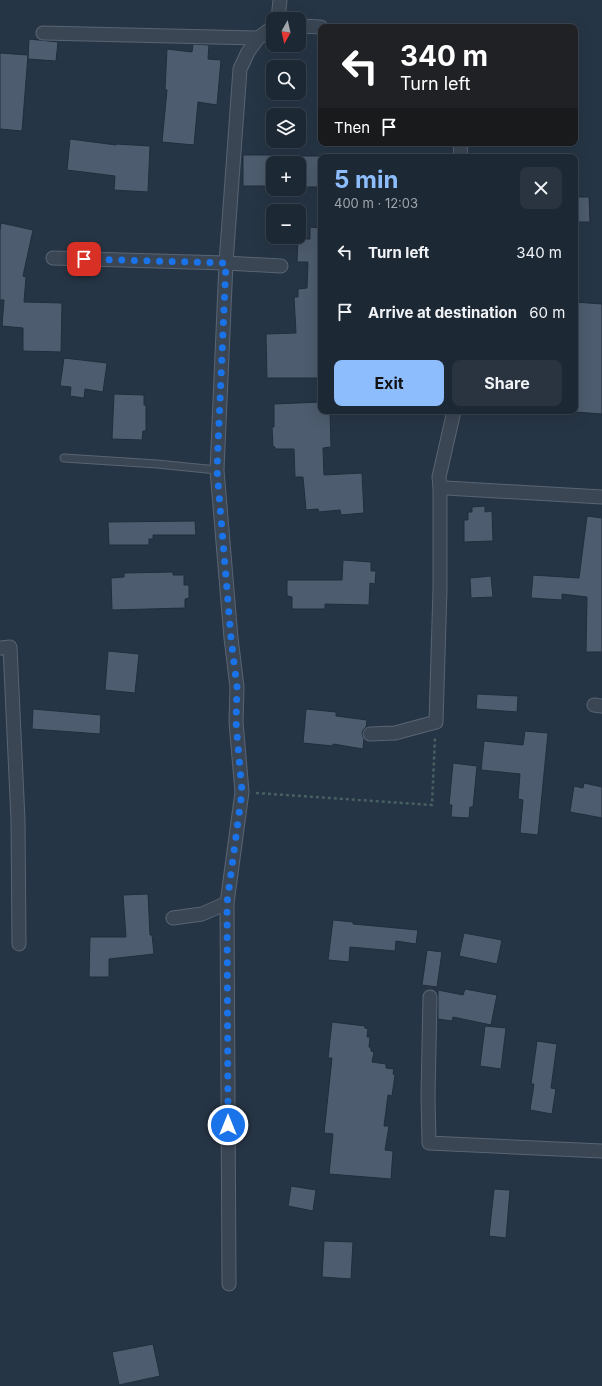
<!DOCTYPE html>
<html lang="en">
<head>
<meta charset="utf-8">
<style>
	:root { --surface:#1c2834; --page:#293440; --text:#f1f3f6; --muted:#a0a6ac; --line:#3a444f; --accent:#8ebdfd }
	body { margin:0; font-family:Inter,sans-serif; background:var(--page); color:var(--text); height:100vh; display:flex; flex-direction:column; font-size:15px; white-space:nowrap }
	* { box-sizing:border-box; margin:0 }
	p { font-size:13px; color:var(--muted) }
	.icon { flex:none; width:22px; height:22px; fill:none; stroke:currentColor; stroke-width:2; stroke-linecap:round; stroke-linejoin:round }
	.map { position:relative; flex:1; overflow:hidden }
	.drawer { position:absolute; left:318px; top:154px; width:260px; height:260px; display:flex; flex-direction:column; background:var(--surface); border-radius:8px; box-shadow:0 4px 16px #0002,0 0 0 1px var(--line) }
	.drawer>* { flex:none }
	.banner { position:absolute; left:318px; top:24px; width:260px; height:122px; border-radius:8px; box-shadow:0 4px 16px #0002,0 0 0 1px var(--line); background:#202124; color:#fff; overflow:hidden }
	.needle { width:26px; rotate:188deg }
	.controls { position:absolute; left:266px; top:12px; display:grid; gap:8px }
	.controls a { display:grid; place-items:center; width:40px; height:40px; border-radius:8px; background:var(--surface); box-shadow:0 4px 16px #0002,0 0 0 1px var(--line); font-size:20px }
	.pin { position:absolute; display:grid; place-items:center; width:34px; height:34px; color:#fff; margin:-17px; border-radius:8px; box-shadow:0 2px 6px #0006 }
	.me { position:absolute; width:44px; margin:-22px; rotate:0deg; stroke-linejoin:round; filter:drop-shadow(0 0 3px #0008) }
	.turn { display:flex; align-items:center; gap:14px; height:84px; padding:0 16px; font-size:18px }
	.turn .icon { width:52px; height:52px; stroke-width:2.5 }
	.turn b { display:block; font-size:28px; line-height:34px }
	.then { display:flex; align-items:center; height:38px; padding:0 16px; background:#0003; gap:8px; font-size:15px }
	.round { display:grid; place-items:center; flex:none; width:42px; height:42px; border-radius:8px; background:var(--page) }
	.headline { display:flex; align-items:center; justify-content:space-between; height:68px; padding:0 16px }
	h1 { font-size:24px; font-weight:700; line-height:30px; color:var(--accent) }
	.button { display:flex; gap:8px; margin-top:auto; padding:8px 16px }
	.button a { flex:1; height:46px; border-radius:8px; background:var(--accent); color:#111; font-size:16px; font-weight:700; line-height:46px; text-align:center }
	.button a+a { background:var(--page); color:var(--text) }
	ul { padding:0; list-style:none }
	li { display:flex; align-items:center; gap:12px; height:60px; padding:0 16px }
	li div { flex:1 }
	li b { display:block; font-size:15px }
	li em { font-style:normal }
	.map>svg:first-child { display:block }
	.building { fill:#4d5c6e; stroke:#212d3c }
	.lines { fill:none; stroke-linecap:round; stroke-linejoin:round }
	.lane-casing { stroke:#596472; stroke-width:9 }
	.street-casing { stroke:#596472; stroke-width:15 }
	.path { stroke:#476062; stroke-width:2.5; stroke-dasharray:3 3; stroke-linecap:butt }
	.lane { stroke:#3b4654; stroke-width:7 }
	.street { stroke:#3b4654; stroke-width:13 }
	.route { stroke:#1a73e8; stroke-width:7; stroke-dasharray:0 12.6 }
</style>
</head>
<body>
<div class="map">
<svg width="602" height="1386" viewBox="0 0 602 1386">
	<rect width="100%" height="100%" fill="#263545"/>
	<g class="building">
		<path d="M 29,39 L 58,42 L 56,61 L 28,59 Z"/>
		<path d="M 193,44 L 209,45 L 208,59 L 221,60 L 217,105 L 198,102 L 194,145 L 162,142 L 167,90 L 165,89 L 167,49 L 192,52 Z"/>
		<path d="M 0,53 L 28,55 L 22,131 L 0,129 Z"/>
		<path d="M 70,139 L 116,145 L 116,144 L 150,146 L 148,192 L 114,190 L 115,176 L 67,170 Z"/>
		<rect x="243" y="155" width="30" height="31"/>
		<rect x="299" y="156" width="21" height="31"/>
		<path d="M 575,197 L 589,197 L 590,222 L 575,222 Z"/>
		<path d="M 1,223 L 33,230 L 23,276 L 26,277 L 24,302 L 62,303 L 61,352 L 23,351 L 23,328 L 2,326 L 4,300 L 0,300 L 0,230 Z"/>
		<path d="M 310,227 L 321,228 L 321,378 L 267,378 L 266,334 L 296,333 L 294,297 L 298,297 L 298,289 L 307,288 L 308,262 L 297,262 L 298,239 L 310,239 Z"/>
		<path d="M 575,302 L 602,304 L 602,414 L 575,412 Z"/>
		<path d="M 64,358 L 107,363 L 103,392 L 85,389 L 84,398 L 70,396 L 71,387 L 60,386 Z"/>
		<path d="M 114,394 L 144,395 L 144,405 L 146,405 L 146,431 L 143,431 L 142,440 L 112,439 Z"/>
		<path d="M 321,402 L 321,411 L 330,411 L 331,447 L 323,448 L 324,475 L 362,473 L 364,513 L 341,515 L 340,510 L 319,512 L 318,509 L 306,510 L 303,477 L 295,477 L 294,449 L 275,449 L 275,447 L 273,447 L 272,427 L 274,427 L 274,404 Z"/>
		<path d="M 485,506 L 485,512 L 492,511 L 493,541 L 464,542 L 464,520 L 468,520 L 468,512 L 472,512 L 472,507 Z"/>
		<path d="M 587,516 L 602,518 L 602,652 L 586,652 L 587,597 L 562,594 L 562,600 L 531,598 L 533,575 L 579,578 Z"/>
		<path d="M 195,521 L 196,535 L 153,535 L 153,539 L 149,539 L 149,545 L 109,545 L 108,522 Z"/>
		<path d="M 343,560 L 371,562 L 371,571 L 376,571 L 375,584 L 370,583 L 369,605 L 325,604 L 325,609 L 292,609 L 292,597 L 287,596 L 287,580 L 342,580 Z"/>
		<path d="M 173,572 L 173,575 L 184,575 L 184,585 L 189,585 L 189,598 L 185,599 L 185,608 L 112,610 L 111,578 L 124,577 L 124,573 Z"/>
		<path d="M 491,576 L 493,597 L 471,598 L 470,578 Z"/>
		<path d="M 108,651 L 139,654 L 135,693 L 105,690 Z"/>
		<path d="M 477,694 L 518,696 L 517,712 L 476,709 Z"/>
		<path d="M 33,709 L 101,715 L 100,734 L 32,729 Z"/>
		<path d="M 306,709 L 336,712 L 336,716 L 367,720 L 366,727 L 363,730 L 362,734 L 364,739 L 363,749 L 333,744 L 333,746 L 303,743 Z"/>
		<path d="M 525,731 L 548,733 L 538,835 L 520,833 L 523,800 L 518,799 L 520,774 L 481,770 L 484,741 L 523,745 Z"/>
		<path d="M 453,763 L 477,766 L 473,807 L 470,807 L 469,818 L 451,817 L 452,805 L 449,805 Z"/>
		<path d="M 584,783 L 602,787 L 602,818 L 570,812 L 574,786 L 583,788 Z"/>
		<path d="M 148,894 L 150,935 L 152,935 L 154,954 L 109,959 L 109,977 L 89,977 L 90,937 L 126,937 L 123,895 Z"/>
		<path d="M 333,920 L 353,922 L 353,924 L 418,930 L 416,944 L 396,941 L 395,951 L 350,947 L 349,962 L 328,960 Z"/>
		<path d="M 464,933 L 502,940 L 497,964 L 459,956 Z"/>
		<path d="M 427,950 L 442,952 L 437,987 L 422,985 Z"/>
		<path d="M 465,989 L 497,995 L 491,1025 L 453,1017 L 452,1021 L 438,1019 L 438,990 L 463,995 Z"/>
		<path d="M 332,1022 L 365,1026 L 365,1028 L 368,1029 L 367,1037 L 370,1037 L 369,1047 L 371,1048 L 371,1051 L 374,1052 L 372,1062 L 386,1064 L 386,1068 L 394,1069 L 393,1074 L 395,1075 L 392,1096 L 388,1095 L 384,1126 L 389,1126 L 385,1150 L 393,1151 L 391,1179 L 329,1174 L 333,1134 L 324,1133 L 332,1058 L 328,1058 Z"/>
		<path d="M 485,1026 L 506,1028 L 501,1069 L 480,1066 Z"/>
		<path d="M 537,1041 L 557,1044 L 551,1088 L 556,1089 L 552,1114 L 530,1110 L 534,1084 L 531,1084 Z"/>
		<path d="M 291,1186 L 316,1190 L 313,1211 L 288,1206 Z"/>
		<path d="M 494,1189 L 510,1190 L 506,1238 L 489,1236 Z"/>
		<path d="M 324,1241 L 353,1242 L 351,1279 L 322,1277 Z"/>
		<path d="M 153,1344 L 160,1376 L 119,1385 L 112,1352 Z"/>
	</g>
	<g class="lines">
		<defs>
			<path id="lane" d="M 64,458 L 157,464 L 217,470"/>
			<g id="street">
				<path d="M 278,19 L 280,0"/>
				<path d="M 299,26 L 321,27"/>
				<path d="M 43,33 L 258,38"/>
				<path d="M 460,143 L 461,157"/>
				<path d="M 53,258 L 226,263 L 281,266"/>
				<path d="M 454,411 L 439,477 L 440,487 L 446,488 L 602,497"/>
				<path d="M 0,648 L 10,647 L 18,820 L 19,944"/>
				<path d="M 594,705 L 602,706"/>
				<path d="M 370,734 L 395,733 L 436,722 L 440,589 L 440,487"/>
				<path d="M 227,903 L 229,1284"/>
				<path d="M 173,918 L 202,914 L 227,903 L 242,792 L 236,722 L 237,687 L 231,638 L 217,470 L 226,263 L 240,69 L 248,52 L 258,38 L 273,27"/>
				<path d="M 430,997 L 428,1096 L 429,1143 L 602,1151"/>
			</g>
		</defs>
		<use href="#lane" class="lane-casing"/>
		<use href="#street" class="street-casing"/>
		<path class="path" d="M 256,793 L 432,805 L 435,737"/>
		<use href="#lane" class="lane"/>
		<use href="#street" class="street"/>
	</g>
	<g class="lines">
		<path class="route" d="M 84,259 L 226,263 L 217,470 L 231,638 L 237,687 L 236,722 L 242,792 L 227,903 L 228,1125"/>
	</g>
</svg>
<div class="controls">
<a><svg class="needle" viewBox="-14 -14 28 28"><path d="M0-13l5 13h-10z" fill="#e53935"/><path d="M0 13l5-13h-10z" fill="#a0a6ac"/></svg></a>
<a><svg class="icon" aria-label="search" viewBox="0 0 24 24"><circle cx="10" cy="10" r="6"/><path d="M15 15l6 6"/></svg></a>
<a><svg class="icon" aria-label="layers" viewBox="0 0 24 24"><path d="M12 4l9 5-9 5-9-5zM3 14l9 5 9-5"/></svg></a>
<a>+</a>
<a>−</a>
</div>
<div class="pin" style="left:84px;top:259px;background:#d93025"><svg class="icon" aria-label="arrive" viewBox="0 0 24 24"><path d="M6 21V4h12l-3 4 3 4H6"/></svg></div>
<svg class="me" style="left:228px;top:1125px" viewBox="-20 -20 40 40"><circle r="17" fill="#1a73e8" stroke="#fff" stroke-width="3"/><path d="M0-11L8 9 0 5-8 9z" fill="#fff"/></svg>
<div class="banner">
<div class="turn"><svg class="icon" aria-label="left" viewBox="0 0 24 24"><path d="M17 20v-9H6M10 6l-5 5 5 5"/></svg><div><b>340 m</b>Turn left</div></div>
<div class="then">Then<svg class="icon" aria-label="arrive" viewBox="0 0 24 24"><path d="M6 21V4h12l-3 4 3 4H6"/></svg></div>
</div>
<section class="drawer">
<div class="headline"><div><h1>5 min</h1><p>400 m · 12:03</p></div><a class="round"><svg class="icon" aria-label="close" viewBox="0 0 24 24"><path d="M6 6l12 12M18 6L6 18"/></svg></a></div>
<ul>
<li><svg class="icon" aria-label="left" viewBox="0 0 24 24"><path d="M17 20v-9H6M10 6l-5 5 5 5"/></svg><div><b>Turn left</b></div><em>340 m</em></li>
<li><svg class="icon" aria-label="arrive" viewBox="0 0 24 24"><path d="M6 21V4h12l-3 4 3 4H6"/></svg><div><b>Arrive at destination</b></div><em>60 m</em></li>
</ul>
<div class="button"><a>Exit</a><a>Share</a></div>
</section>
</div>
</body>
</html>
